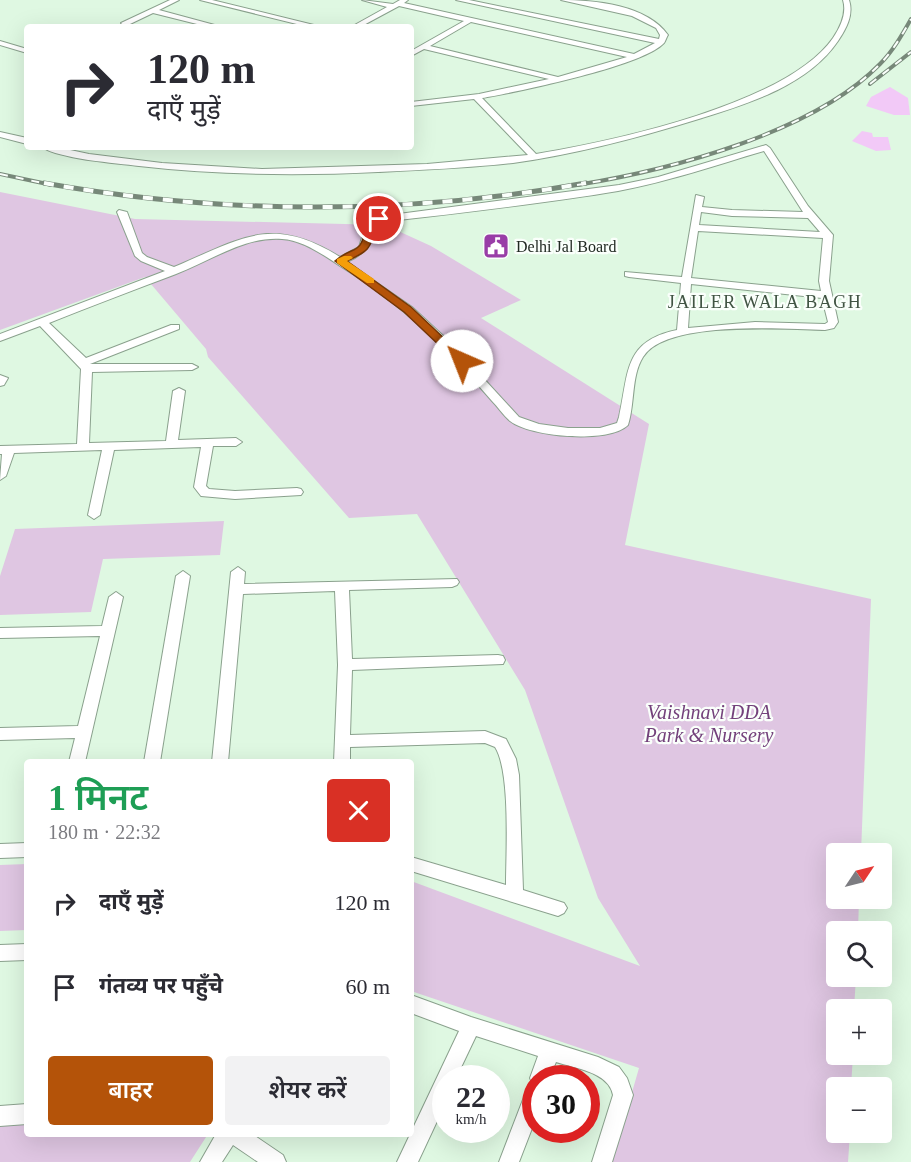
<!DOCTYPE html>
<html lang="hi">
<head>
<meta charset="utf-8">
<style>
	:root { --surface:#fff; --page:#f2f2f3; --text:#2b2b33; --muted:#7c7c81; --accent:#b45309 }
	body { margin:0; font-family:"Times New Roman","Noto Sans Devanagari",serif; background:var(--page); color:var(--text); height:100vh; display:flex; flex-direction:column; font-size:22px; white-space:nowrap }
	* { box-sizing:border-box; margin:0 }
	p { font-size:20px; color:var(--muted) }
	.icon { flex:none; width:33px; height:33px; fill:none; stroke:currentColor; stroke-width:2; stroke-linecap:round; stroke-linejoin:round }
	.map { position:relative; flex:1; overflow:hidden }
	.side { position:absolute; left:24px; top:759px; width:390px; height:378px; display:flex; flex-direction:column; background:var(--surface); border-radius:6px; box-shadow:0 6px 24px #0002 }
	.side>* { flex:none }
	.banner { position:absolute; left:24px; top:24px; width:390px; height:126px; border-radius:6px; box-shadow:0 6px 24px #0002; background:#fff; color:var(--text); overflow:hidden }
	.needle { width:39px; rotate:55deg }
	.controls { position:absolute; left:826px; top:843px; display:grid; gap:12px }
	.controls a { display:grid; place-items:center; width:66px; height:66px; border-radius:6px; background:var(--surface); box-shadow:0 6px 24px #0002; font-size:30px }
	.speed { position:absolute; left:432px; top:1065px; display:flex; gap:12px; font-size:30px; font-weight:700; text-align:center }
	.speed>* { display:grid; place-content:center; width:78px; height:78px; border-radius:50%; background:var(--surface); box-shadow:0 6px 24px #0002; line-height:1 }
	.speed small { font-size:15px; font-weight:400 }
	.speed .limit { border:9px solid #d22; background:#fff; color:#111 }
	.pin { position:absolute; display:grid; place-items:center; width:51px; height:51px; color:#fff; margin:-26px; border:3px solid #fff; border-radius:50%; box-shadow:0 2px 6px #0007 }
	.me { position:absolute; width:66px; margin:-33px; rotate:316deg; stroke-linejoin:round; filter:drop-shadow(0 0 4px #0008) }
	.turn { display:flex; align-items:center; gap:21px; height:126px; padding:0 24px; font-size:27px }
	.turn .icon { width:78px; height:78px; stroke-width:2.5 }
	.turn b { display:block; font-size:42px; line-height:51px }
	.round { display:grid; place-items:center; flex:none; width:63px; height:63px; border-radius:6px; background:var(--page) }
	.head { display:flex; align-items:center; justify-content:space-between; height:102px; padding:0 24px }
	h1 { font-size:36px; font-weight:600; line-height:45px; color:#1e9e55 }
	.cta { display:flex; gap:12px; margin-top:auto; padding:12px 24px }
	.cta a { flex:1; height:69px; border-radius:6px; background:var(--accent); color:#fff; font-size:24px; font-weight:600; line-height:69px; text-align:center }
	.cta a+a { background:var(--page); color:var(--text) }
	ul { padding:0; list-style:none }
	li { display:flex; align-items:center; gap:18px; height:84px; padding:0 24px }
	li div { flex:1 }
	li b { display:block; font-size:22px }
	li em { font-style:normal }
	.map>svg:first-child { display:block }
	.green { fill:#dfc6e2 }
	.water { fill:#f2c9f7 }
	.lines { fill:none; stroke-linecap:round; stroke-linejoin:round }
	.street-casing { stroke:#8aa18d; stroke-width:2 }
	.street { fill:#fff; fill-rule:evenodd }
	.rail-far1-casing { stroke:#778879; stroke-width:4 }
	.rail-casing { stroke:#778879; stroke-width:5 }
	.rail-far1 { stroke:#fafffb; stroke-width:2; stroke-dasharray:8; stroke-linecap:butt }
	.rail { stroke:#fafffb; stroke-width:4; stroke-dasharray:10; stroke-linecap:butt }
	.route { fill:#b45309; stroke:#753606; stroke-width:1.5 }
	.slow { fill:#f59e0b }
	.labels { text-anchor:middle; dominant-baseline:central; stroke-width:4.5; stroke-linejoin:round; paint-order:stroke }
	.far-poi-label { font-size:16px; fill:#212a22; stroke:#fafffb; text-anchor:start }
	.far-neighbourhood-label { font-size:18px; letter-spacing:1.5px; fill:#405443; stroke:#fafffb }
	.park-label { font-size:20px; font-style:italic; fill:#73417b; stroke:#fafffb }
</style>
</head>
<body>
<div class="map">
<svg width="911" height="1162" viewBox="0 0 911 1162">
	<rect width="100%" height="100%" fill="#dff8e2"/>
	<g class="green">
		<path d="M 0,192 L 135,219 L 385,225 L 431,246 L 521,300 L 481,318 L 649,424 L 625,545 L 871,599 L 861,853 L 837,854 L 837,898 L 859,899 L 858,931 L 837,932 L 837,976 L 856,977 L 854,1009 L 837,1010 L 837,1054 L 853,1055 L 851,1087 L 837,1088 L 837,1132 L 850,1133 L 848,1162 L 612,1162 L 639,1068 L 411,991 L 411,881 L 640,966 L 598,898 L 525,690 L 417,514 L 349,518 L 208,357 L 206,349 L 145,277 L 0,330 Z"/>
		<path d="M 224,521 L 220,555 L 103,559 L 91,612 L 0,615 L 0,576 L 15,529 Z"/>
		<path d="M 27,864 L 27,930 L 0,931 L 0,865 Z"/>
		<path d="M 27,1122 L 27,1134 L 208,1134 L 190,1162 L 0,1162 L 0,1125 Z"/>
	</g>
	<g class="water">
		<path d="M 890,87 L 908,98 L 910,115 L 894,115 L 866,106 L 871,97 Z"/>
		<path d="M 862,131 L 872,133 L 873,137 L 888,137 L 891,150 L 876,151 L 852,141 Z"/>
	</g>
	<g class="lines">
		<defs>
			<g id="street">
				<path d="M 170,0 L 179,0 L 159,10 L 222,27 L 209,27 L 153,13 L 130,24 L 133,27 L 125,27 L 121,23 Z"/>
				<path d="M 200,0 L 212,0 L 322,27 L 309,27 Z"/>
				<path d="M 362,0 L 393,4 L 400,0 L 408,0 L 404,3 L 634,54 L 655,43 L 456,0 L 469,0 L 659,39 L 660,35 L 656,28 L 632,16 L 561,0 C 595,0 647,5 668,35 C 667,36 665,42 664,43 C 643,66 517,92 482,98 L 536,154 C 614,141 787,104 833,38 C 841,26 847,13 843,0 L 849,0 C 854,15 846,29 838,41 C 808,85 750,103 702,118 C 641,137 578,154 513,163 C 469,168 423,170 378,172 C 298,176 218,175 139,166 C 116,163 59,159 42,147 L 56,147 L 89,154 L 162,163 L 262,169 L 427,164 L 528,155 L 474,99 L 411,106 L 411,102 L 479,94 L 549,79 L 424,49 L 411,56 L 411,51 L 464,21 L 399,6 L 360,27 L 351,27 L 387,7 ZM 471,22 L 627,57 L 558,77 L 430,46 Z"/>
				<path d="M 0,41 L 27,49 L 27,53 L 0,45 Z"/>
				<path d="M 0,132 L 27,138 L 27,144 L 0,137 Z"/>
				<path d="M 766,145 L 770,148 L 808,206 L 833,235 L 829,281 L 838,322 L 834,328 L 825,330 C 785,329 666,320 643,357 C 631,376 635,404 628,425 C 609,444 530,437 510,421 C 503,415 498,407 492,401 C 476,383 460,364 443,347 C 411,316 377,289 340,266 C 324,255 302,240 282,239 C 245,236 210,261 176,274 C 134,290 91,306 49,323 L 86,358 L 171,325 L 179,325 L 179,329 L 90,364 L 192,364 L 198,367 L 192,370 L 92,372 L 89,443 L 166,441 L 173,391 L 179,388 L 185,391 L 178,440 L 236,438 L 242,442 L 236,446 L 213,446 L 206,486 L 209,489 L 235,491 L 297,488 L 301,489 L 303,492 L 301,495 L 235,499 L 201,496 L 194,487 L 201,447 L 114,450 L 100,515 L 94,519 L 88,515 L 102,450 L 14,453 L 6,476 L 0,480 L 2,454 L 0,454 L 0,446 L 77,444 L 81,369 L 40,326 L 0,341 L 0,334 L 165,271 L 141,261 L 135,256 L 117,212 L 119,210 L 127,212 L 142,253 L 147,257 L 174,267 C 241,239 271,214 340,257 L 359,247 L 366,225 L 376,217 L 619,185 L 658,177 ZM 764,151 L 803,212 L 732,210 L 702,207 L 704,197 L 696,195 L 682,277 L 625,272 L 625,276 L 629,277 L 681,283 L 677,330 C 623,341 629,373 619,417 L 617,423 L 600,428 L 568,428 L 539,424 L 519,417 L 451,343 L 412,307 L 347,262 C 365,254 372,245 375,226 L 382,222 C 460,213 540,204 618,191 C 667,182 716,165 764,151 ZM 701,212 L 732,216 L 808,218 L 820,232 L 699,225 ZM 698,231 L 823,238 L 819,281 L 821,291 L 691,278 ZM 691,284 L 822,298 L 828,322 L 825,324 L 755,322 L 688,328 Z"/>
				<path d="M 0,375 L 8,378 L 4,385 L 0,386 Z"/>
				<path d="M 238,567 L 245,572 L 244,584 L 457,579 L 459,582 L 457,585 L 452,587 L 349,590 L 352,659 L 498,655 L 503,656 L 505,660 L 503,664 L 352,670 L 350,735 L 485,731 L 506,739 L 516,759 L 519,775 L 523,890 L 564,903 L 567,908 L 564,913 L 558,916 L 411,871 L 411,857 L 506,885 C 506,854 511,772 495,747 L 485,743 L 350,747 L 350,762 L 334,762 L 338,665 L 335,591 L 243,594 L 228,762 L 212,762 L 231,572 Z"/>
				<path d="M 183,571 L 190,576 L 160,762 L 144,762 L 176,576 Z"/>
				<path d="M 116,592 L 123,597 L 85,762 L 69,762 L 75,738 L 0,740 L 0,728 L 78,726 L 100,636 L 0,638 L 0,628 L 102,626 L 109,597 Z"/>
				<path d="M 27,843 L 27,857 L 0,858 L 0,844 Z"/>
				<path d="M 27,944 L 27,960 L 0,961 L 0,945 Z"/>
				<path d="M 411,995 L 471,1017 L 598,1057 L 619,1067 L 627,1078 L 633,1095 L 612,1162 L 592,1162 L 613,1095 C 609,1072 574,1068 556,1062 L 549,1078 L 536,1078 L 536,1118 L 519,1162 L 499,1162 L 529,1084 L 532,1083 L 530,1078 L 538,1056 L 476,1036 L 456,1078 L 446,1078 L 446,1102 L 418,1162 L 397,1162 L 459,1031 L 411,1013 Z"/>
				<path d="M 27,1104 L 27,1124 L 0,1126 L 0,1106 Z"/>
				<path d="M 216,1134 L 252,1134 L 283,1155 L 286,1162 L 258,1162 L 233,1145 L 222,1162 L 200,1162 Z"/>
			</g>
		</defs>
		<use href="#street" class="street-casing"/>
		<use href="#street" class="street"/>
		<defs>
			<g id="rail-far1">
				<path d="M 870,84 L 911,52"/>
				<path d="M 0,174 L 52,185"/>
				<path d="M 577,185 C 670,170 813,133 880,64 C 893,51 902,35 911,19"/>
			</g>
			<path id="rail" d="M 44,183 C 221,215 408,215 586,183"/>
		</defs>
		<use href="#rail-far1" class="rail-far1-casing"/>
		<use href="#rail" class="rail-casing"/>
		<use href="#rail-far1" class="rail-far1"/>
		<use href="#rail" class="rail"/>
	</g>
	<path class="route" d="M 379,216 L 384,219 L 375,226 C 372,249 367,252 347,261 L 411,307 L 466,359 L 466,364 L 459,364 L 404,312 L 335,261 C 355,244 361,257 366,225 Z"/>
	<path class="slow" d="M 344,256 L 351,256 L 353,258 L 347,261 L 374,279 L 374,283 L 367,283 L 337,263 L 337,259 Z"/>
	<defs>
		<symbol id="civic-square" viewBox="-11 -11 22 22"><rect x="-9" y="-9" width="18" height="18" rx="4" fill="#993da7" stroke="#fafffb"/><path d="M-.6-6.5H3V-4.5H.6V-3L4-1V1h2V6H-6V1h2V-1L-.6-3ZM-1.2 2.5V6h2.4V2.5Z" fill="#fff"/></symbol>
	</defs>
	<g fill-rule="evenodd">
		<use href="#civic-square" x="481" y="231" width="30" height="30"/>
	</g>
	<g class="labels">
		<g class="far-poi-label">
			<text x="516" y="246">Delhi Jal Board</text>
		</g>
		<g class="far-neighbourhood-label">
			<text x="765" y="302">JAILER WALA BAGH</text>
		</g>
		<g class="park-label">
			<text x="709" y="712">Vaishnavi DDA<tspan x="709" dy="23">Park &amp; Nursery</tspan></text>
		</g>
	</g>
</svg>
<div class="controls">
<a><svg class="needle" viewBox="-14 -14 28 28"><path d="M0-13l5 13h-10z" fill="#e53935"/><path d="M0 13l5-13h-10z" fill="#7c7c81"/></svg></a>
<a><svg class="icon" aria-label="search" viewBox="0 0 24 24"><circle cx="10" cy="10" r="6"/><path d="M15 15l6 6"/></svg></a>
<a>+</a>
<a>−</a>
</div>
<div class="speed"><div>22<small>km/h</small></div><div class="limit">30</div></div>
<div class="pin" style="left:379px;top:219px;background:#d93025"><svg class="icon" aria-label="arrive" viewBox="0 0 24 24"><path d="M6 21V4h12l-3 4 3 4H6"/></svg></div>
<svg class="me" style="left:462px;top:361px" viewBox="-20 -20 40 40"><circle r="19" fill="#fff"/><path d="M0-13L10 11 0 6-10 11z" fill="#b45309"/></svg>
<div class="banner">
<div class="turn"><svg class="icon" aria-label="right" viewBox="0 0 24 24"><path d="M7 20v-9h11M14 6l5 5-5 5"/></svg><div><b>120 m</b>दाएँ मुड़ें</div></div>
</div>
<section class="side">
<div class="head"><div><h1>1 मिनट</h1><p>180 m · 22:32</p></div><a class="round" style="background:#d93025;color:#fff"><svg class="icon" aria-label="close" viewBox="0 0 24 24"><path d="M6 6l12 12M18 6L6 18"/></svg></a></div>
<ul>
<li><svg class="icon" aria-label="right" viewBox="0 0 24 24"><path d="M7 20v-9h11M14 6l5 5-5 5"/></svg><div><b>दाएँ मुड़ें</b></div><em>120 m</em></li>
<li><svg class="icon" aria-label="arrive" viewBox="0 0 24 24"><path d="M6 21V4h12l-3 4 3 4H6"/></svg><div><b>गंतव्य पर पहुँचे</b></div><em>60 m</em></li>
</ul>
<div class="cta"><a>बाहर</a><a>शेयर करें</a></div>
</section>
</div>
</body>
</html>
